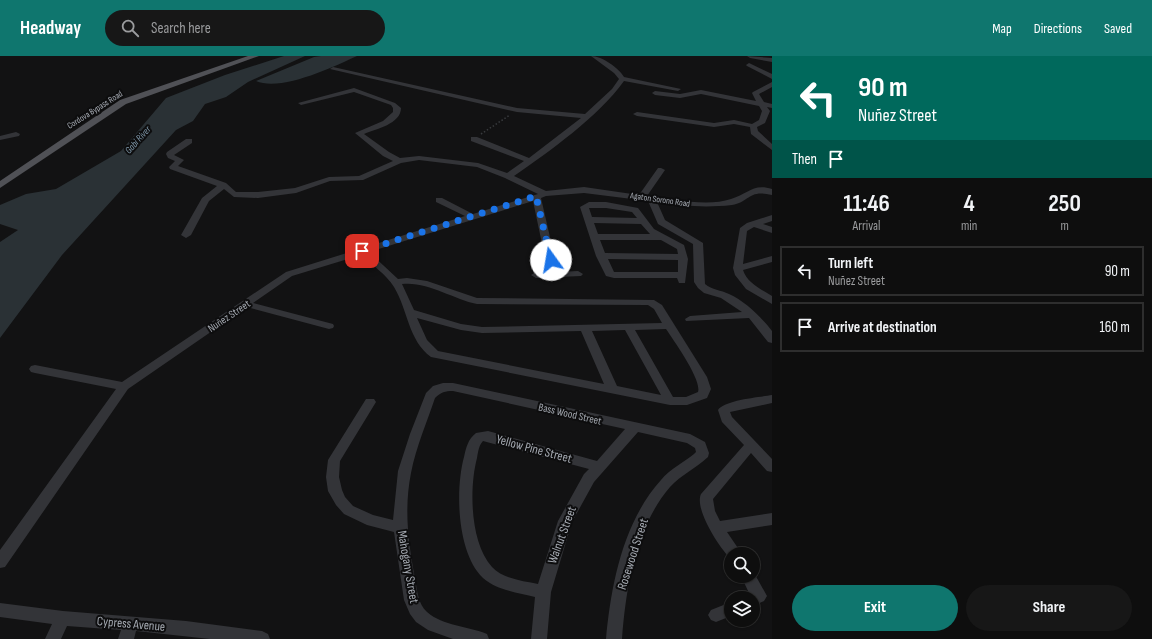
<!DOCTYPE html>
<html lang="en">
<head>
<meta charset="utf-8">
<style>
	:root { --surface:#0e0e0e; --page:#171717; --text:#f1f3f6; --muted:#9b9c9e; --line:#2e2e2e; --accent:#0f766e }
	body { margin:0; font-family:"Sofia Sans Condensed",sans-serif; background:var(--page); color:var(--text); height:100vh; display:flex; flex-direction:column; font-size:15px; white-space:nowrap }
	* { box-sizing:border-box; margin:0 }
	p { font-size:13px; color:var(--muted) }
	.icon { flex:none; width:22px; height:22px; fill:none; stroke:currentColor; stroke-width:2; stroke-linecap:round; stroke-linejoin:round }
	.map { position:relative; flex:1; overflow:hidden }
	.details { display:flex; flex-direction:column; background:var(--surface); width:380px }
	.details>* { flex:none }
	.top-card { background:#00695c; color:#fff; overflow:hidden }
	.tools { position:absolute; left:724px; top:491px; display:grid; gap:8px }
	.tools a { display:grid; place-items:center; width:36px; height:36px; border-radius:50%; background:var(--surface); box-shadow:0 1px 3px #0004,0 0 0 1px var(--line); font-size:20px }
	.pin { position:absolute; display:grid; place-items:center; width:34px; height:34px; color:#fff; margin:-17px; border-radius:8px; box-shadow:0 2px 6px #0006 }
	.me { position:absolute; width:44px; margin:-22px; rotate:347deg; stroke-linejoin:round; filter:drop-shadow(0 0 3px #0008) }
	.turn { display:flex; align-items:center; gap:14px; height:84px; padding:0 20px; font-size:18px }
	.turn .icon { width:52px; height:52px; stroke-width:2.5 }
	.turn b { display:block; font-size:28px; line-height:34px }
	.then { display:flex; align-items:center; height:38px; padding:0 20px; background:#0003; gap:8px; font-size:15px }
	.eta { display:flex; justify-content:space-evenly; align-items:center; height:68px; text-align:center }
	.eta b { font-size:24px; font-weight:700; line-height:28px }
	.primary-button { display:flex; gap:8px; margin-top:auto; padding:8px 20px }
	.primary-button a { flex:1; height:46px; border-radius:24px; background:var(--accent); color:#fff; font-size:16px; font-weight:700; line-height:46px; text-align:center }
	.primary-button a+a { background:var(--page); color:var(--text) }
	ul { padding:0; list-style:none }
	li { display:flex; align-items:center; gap:12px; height:50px; margin:0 8px 6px; padding:0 12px; border:2px solid var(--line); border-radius:0px }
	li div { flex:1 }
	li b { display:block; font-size:15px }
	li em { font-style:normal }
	header { display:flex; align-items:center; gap:24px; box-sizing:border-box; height:56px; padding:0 20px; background:var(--accent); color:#fff }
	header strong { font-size:19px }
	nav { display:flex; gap:22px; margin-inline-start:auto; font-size:14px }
	.search { width:280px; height:36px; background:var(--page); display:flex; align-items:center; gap:10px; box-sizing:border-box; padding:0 14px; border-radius:22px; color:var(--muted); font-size:15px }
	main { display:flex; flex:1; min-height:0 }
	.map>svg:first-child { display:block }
	.water { fill:#2a3135 }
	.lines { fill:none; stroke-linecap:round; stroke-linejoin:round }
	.path { stroke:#393b3e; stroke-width:1.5; stroke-dasharray:1.5 2; stroke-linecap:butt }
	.minor { fill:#333438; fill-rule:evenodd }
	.major { fill:#505156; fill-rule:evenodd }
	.route { stroke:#1a73e8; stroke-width:7; stroke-dasharray:0 12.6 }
	.labels { text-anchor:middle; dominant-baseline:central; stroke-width:4; stroke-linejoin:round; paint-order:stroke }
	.far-street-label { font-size:9px; fill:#a5aab2; stroke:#0d0d0e }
	.far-water-label { font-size:10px; font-style:italic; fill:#7f98aa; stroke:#0d0d0e }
	.street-label { font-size:11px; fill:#a5aab2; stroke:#0d0d0e }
	.near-street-label { font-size:13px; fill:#a5aab2; stroke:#0d0d0e }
</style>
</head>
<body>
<header>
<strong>Headway</strong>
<div class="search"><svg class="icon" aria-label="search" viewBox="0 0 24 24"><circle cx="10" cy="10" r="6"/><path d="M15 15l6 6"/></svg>Search here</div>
<nav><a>Map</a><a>Directions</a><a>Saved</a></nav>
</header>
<main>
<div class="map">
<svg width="772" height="583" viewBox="0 0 772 583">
	<rect width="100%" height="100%" fill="#121213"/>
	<g class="water">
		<path d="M 284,0 L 305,0 L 248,26 L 226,41 L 205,48 L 193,65 L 176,74 L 62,199 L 0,282 L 0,186 L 18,174 L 0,168 L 0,149 L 26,138 L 56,133 L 121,95 L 166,42 L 225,19 Z"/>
		<path d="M 321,0 L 357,0 C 333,11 281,36 256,25 L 314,1 Z"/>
	</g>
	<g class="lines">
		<path class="path" d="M 481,78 L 510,59"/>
		<g class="minor">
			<path d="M 591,0 C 602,0 619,12 624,21 L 681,33 L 678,35 L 624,25 C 598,61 550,95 514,120 L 546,135 L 584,131 L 639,139 L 658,112 L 661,112 L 665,114 L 647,140 C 671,143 708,151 731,143 C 748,138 753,127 772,133 L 772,139 C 748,133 750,146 732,149 C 705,152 683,150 657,146 L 665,164 L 703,187 L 705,228 C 712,234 721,234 729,238 C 745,245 761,261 772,275 L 772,287 L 768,286 L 749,262 L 686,265 L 685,263 L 690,260 L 742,256 L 721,242 L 704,237 L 698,232 L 694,226 L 693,188 L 658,168 L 648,145 L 584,137 L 546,140 L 541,142 L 558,216 L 578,215 L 583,218 L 581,220 L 536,222 L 531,219 L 536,216 L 548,216 L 533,145 L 369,196 L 398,223 L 407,222 L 427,225 L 477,242 L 654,244 L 662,249 L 707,321 L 711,333 L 707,342 L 687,349 L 670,349 L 431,301 C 408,284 408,254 394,231 C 386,218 372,209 361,199 L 292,220 L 253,247 L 333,268 L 334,270 L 333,272 L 329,273 L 247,251 L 128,333 L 5,511 L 0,512 L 0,494 L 116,333 L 35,317 L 31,316 L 29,313 L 31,310 L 35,309 L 122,326 L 286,216 L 465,160 L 436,146 L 436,142 L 442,142 L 473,158 L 538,138 L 505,122 L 477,111 L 419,104 L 401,107 L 363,124 L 330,125 L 296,137 L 258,142 L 234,141 L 224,133 L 209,145 L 191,179 L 186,182 L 181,179 L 202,142 L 217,130 L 170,113 L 169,111 L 175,105 L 168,102 L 166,98 L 167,96 L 186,83 L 192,83 L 192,87 L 174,99 L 184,104 L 178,110 L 226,127 L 236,136 L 258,136 L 295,132 L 329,121 L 359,120 L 393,105 L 383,100 L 355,77 L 383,65 L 393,56 L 393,52 L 391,49 L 354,36 L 301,49 L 298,47 L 354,32 L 395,47 L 401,52 C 401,68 376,73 364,78 L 389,96 L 400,102 L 419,100 L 478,107 L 507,117 L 524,105 L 471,85 L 471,81 L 477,81 L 529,102 L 581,62 L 517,56 L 330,13 L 333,11 L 517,52 L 585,58 L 612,33 L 619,23 L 614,17 ZM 402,228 C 427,225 453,243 477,248 L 648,249 L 654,253 L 662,267 L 482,271 L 461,268 L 414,254 ZM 417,262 L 461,274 L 482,277 L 581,275 L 604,328 L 438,295 L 427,284 ZM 666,273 C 674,285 702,324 698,336 L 686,341 L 673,341 L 635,274 ZM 625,274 L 661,339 L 617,330 L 592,275 Z"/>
			<path d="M 747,0 L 772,2 L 772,6 L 750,2 Z"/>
			<path d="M 749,7 L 772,18 L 772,23 L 747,10 L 746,9 Z"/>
			<path d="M 772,26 L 772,31 L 759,38 L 764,46 L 772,48 L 772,52 L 767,51 L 770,55 L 765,67 L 757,71 L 758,75 L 772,88 L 772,94 L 751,78 L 750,71 L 734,68 L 714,71 L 637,60 L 633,58 L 637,56 L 714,67 L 734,64 L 752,68 L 759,64 L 762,55 L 759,50 L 701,38 L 680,42 L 655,39 L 652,37 L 655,35 L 680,38 L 701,34 L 756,45 L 752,37 L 753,36 Z"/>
			<path d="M 16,76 L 20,78 L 19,80 L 0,84 L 0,80 Z"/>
			<path d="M 606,146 L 638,152 L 654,173 L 684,189 L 688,203 L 685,227 L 679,227 L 677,222 L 614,222 L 606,220 L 596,200 L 580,151 L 589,146 ZM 589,152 L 606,152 L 632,156 L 637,162 L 592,161 ZM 594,167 L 641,168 L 650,178 L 598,178 ZM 600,184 L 661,184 L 677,193 L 678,198 L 605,197 ZM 608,203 L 678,204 L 678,216 L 614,216 Z"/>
			<path d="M 772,159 L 772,165 L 763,168 L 772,171 L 772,177 L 754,171 L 747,175 L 743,208 L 772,200 L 772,206 L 743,214 C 747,227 761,233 772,240 L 772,248 L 746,233 L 735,219 L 733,212 L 740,172 L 747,167 Z"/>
			<path d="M 443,327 L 453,327 L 690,378 L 705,386 L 709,397 L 708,401 C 696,412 681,419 670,431 C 635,472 626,532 622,583 L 606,583 C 611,529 623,466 661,424 C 670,413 683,407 694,398 L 696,396 L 695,392 L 687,387 L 638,376 L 594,426 L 572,466 L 551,536 L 547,583 L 531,583 L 535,541 C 519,537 496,534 483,522 C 457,497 455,434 464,401 C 466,392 468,383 476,377 L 488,375 L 597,405 L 625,373 L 453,335 C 445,335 441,336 435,342 C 427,366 416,391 411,417 C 404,452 408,487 415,522 C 417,534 418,548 427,556 C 443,570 468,570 487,578 L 489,583 L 453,583 L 428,574 L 416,566 L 410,558 L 404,544 L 394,476 L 367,469 L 344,458 L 336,449 L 328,435 L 326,421 L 328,404 L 366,343 L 374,343 L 376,346 L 340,405 L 339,421 L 342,434 L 345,441 L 353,450 L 373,459 L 393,464 L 398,415 L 410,378 L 426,337 L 433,330 ZM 483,385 L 589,413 L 584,418 L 558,465 L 538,528 C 523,525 503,523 492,511 C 470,487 469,432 477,402 C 478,396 479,389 483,385 Z"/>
			<path d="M 772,339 L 772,347 L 730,356 L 732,361 L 772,403 L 772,416 L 767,415 L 751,397 L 713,443 L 715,455 L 720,465 L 772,457 L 772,469 L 727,476 L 742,498 L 731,498 L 731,503 C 720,493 694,453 701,438 L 744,389 L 722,366 L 718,354 C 724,344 760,341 772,339 Z"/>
			<path d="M 753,515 L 767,540 L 764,545 L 753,550 L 753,542 L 746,542 L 749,537 L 741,520 L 753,520 Z"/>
			<path d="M 731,546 L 731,560 L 716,566 L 711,564 L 708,559 L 711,554 Z"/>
			<path d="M 0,547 L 63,555 L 186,565 L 262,575 L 268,578 L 270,583 L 210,583 L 136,575 L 134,583 L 118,583 L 121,574 L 67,570 L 61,583 L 45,583 L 52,568 L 0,561 Z"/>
		</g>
		<path class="major" d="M 248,0 L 259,0 L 126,48 L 0,132 L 0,125 L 120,44 Z"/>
	</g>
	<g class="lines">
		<path class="route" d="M 362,195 L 536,140 L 551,204"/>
	</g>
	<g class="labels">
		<g class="far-street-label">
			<text transform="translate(95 54) rotate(-32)">Cordova Bypass Road</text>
			<text transform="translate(660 144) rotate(8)">Agaton Sorono Road</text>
		</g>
		<g class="far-water-label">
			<text transform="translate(138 84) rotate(-48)">Gabi River</text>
		</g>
		<g class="street-label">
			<text transform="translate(229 260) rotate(-34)">Nuñez Street</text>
			<text transform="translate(570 358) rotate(13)">Bass Wood Street</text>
		</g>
		<g class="near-street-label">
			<text transform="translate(534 393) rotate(15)">Yellow Pine Street</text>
			<text transform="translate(562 479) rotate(-70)">Walnut Street</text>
			<text transform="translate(633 498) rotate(-72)">Rosewood Street</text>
			<text transform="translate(408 511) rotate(80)">Mahogany Street</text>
			<text transform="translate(131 568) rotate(5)">Cypress Avenue</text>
		</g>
	</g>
</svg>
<div class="tools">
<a><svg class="icon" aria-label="search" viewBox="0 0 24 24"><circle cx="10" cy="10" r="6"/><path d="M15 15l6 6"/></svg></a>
<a><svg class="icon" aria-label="layers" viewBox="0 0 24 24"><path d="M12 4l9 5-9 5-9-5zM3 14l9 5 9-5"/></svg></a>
</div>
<div class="pin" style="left:362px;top:195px;background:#d93025"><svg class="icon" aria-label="arrive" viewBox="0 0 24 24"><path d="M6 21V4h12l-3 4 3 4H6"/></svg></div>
<svg class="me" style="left:551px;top:204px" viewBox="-20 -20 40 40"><circle r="19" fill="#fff"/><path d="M0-13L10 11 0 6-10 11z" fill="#1a73e8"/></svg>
</div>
<section class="details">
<div class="top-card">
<div class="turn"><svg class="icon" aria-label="left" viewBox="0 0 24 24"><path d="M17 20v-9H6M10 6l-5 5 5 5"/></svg><div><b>90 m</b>Nuñez Street</div></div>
<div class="then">Then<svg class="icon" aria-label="arrive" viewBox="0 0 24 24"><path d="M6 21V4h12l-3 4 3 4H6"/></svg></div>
</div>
<div class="eta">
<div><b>11:46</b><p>Arrival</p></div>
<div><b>4</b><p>min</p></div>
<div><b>250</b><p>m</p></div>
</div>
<ul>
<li><svg class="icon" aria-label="left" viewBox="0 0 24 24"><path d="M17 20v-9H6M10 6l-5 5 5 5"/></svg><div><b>Turn left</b><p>Nuñez Street</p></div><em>90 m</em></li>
<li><svg class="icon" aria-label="arrive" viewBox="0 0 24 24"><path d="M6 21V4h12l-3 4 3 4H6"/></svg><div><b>Arrive at destination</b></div><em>160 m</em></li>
</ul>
<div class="primary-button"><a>Exit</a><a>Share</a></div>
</section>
</main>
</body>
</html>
